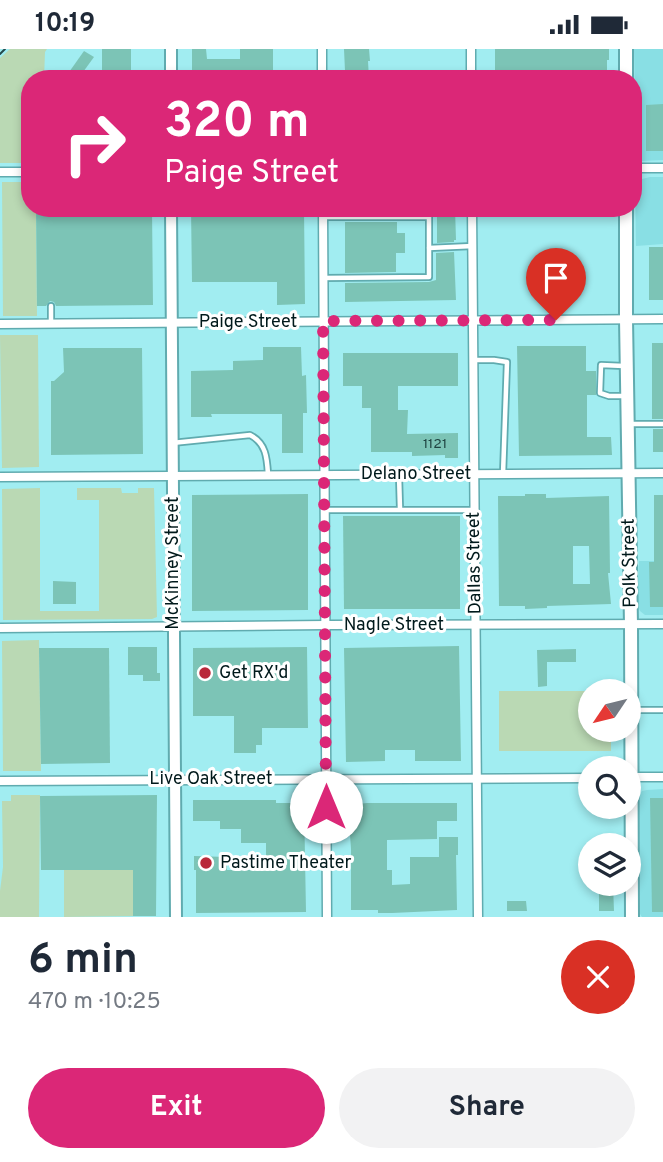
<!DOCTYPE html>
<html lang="en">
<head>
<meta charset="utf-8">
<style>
	:root { --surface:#fff; --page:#f2f2f3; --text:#1f2937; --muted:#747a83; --accent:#db2777 }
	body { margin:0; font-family:Overpass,sans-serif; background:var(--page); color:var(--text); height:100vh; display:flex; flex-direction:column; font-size:26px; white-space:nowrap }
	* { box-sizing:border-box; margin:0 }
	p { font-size:23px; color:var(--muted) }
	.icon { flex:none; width:38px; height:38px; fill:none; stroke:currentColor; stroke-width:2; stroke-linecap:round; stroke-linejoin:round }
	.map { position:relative; height:868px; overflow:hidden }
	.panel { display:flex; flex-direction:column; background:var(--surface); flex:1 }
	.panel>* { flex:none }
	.hud { position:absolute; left:21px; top:21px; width:621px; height:147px; border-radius:28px; box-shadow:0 4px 10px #0003; background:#db2777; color:#fff; overflow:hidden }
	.needle { width:46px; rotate:235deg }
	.tools { position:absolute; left:578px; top:630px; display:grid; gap:14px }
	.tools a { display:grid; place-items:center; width:63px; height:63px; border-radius:50%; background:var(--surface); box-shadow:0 4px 10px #0003; font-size:35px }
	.pin { position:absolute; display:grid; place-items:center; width:60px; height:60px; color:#fff; margin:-72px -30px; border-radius:50% 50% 50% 0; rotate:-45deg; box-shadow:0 0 7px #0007 }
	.pin .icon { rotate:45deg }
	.me { position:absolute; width:77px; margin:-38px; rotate:0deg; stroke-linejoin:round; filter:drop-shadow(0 0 5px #0008) }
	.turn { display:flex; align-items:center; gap:24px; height:147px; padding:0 28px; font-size:32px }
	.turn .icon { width:91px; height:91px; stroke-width:2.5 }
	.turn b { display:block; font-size:49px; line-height:60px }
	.round { display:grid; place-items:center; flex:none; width:74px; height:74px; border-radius:37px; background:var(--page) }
	.overview { display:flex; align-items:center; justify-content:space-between; height:119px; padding:0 28px }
	h1 { font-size:42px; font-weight:700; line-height:52px }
	.action { display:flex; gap:14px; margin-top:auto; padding:14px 28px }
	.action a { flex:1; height:80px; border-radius:42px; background:var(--accent); color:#fff; font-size:28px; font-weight:700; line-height:80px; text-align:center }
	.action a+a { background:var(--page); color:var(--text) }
	.status { display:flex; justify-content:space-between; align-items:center; height:49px; padding:0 35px; background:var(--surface); direction:ltr }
	.status svg { height:19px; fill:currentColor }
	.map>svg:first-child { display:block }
	.built { fill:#89dfe4 }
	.green { fill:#bad9b4 }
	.building { fill:#7cc4b6; fill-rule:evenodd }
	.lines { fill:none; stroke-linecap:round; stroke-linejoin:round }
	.service-casing { stroke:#60abaf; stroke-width:8 }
	.minor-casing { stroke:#60abaf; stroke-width:11 }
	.tertiary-casing { stroke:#60abaf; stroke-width:14 }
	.secondary-casing { stroke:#60abaf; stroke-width:16 }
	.service { stroke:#fff; stroke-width:4.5 }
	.minor { stroke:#fff; stroke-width:8 }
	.tertiary { stroke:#fff; stroke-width:10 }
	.secondary { stroke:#fff; stroke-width:12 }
	.tram { stroke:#254a4c; stroke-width:2 }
	.route { stroke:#db2777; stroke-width:12; stroke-dasharray:0 21.6 }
	.poi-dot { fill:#b92839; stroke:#fff; stroke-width:2.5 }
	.labels { text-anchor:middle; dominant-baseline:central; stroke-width:6; stroke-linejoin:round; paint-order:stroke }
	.number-label { font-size:14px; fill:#1f4442 }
	.street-label { font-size:18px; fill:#00191b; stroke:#fff }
	.poi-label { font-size:18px; fill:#00191b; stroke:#fff; text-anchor:start }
</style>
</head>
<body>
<div class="status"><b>10:19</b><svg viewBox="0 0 49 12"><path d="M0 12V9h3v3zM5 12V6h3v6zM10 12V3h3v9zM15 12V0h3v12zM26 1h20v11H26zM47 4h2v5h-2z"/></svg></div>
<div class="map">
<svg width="663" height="868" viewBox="0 0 663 868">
	<rect width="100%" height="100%" fill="#a1edf1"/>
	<g class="built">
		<path d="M 634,0 L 663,0 L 663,111 L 641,112 L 636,105 Z"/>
		<path d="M 650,128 L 663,128 L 663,195 L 636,197 L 635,137 L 638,131 Z"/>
		<path d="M 639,512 L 663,512 L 663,566 L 645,566 L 640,562 L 638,558 Z"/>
		<path d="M 663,740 L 663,868 L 642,868 L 640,865 L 639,747 L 642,742 L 647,741 Z"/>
	</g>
	<g class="green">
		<path d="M 10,0 L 47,0 L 45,3 L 44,30 L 30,30 L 30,114 L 0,114 L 0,9 Z"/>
		<path d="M 2,133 L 30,133 L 30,159 L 36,159 L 37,267 L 3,267 Z"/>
		<path d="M 0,286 L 38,286 L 39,418 L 2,419 Z"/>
		<path d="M 40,439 L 40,562 L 99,562 L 99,451 L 77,451 L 77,439 L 121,439 L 122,444 L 138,444 L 138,439 L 154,439 L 157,568 L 152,570 L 3,571 L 2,440 Z"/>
		<path d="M 39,591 L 41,722 L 3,722 L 2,592 Z"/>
		<path d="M 499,642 L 611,642 L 590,642 L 590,681 L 611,681 L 611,702 L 499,702 Z"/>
		<path d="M 11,746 L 40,746 L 39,868 L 0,868 L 0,842 L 3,818 L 2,752 L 11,752 Z"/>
		<path d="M 64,821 L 133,821 L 133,867 L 64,868 Z"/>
	</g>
	<g class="building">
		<rect x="102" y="0" width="29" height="30"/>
		<path d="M 192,0 L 206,0 L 207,10 L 240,10 L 240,0 L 273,0 L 273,21 L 260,21 L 259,28 L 252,28 L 252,21 L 228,21 L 229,30 L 192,30 Z"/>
		<path d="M 344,0 L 369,0 L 370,12 L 368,12 L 369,30 L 344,30 L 344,22 L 345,22 Z"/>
		<path d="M 495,0 L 609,0 L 609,11 L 607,11 L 607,30 L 495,30 Z"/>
		<path d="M 84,2 L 94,8 L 78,30 L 72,30 L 67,26 Z"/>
		<path d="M 663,55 L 663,102 L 646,102 L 646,56 Z"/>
		<path d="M 36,159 L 152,159 L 153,256 L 56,257 L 54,253 L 50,252 L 46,257 L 37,257 Z"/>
		<path d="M 191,159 L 304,159 L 305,255 L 277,256 L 277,233 L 192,233 Z"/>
		<rect x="345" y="159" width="52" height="4"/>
		<path d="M 437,159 L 455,159 L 456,191 L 454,191 L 454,193 L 437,194 Z"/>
		<path d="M 345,173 L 397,173 L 397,184 L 405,184 L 405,204 L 396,204 L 396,223 L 345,224 Z"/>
		<rect x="649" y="198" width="14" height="53"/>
		<path d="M 454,203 L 456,251 L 345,253 L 345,234 L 429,233 L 436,231 L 436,204 Z"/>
		<rect x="652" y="294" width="11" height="76"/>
		<path d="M 517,297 L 586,297 L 586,322 L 596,322 L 596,346 L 587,346 L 587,388 L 611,388 L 612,406 L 519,407 Z"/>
		<path d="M 263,298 L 301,298 L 302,327 L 306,326 L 307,364 L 303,364 L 303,404 L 282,404 L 282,365 L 211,365 L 212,368 L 191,368 L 191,322 L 233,321 L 233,312 L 263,311 Z"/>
		<path d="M 63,299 L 142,299 L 143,405 L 51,406 L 51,332 L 54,332 L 64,323 Z"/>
		<path d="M 343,304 L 458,304 L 458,337 L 398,337 L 398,361 L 408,361 L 407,385 L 458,384 L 458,409 L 445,409 L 445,406 L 412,407 L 412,403 L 371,403 L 371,359 L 362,359 L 362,337 L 343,337 Z"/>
		<rect x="653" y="380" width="10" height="23"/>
		<path d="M 308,445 L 308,561 L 192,562 L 192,446 Z"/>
		<path d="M 525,445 L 546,445 L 546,449 L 609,447 L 610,524 L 608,524 L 611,555 L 547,557 L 547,559 L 525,560 L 525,557 L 499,557 L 498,447 L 525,447 ZM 573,497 L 589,497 L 590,535 L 573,535 Z"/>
		<path d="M 654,446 L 663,446 L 663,558 L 650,558 L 649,513 L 654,513 Z"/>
		<path d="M 343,467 L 460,467 L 460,560 L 344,560 Z"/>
		<path d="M 53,532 L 76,533 L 76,555 L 53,555 Z"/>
		<path d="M 459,597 L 461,712 L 415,712 L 415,701 L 385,701 L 385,712 L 346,713 L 344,599 Z"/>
		<path d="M 128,598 L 157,598 L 157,624 L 160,624 L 160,632 L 143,632 L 143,626 L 128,626 Z"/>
		<path d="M 307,598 L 308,679 L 262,679 L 262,696 L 256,696 L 256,704 L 234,704 L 234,667 L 193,667 L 193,599 Z"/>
		<path d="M 39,599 L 109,599 L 110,714 L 41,715 Z"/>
		<path d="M 576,600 L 576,613 L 547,613 L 547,637 L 538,638 L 537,601 Z"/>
		<path d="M 157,746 L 156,867 L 133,867 L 133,821 L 41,821 L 40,747 Z"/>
		<path d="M 650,749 L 663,749 L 663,863 L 652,863 Z"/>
		<path d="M 193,751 L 276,751 L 276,754 L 304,754 L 306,863 L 196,864 L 196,821 L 194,821 L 194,807 L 227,808 L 227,821 L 266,821 L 266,794 L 241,794 L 241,780 L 220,780 L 220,772 L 193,772 Z"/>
		<path d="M 367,754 L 457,754 L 457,772 L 437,772 L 437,790 L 387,791 L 387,821 L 392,821 L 392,836 L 410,835 L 410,808 L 439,808 L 439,788 L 458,788 L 458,806 L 456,806 L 457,861 L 392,864 L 378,864 L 378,861 L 351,861 L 351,800 L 348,756 Z"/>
		<path d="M 599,835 L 613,835 L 614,862 L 599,862 Z"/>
		<path d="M 507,852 L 526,852 L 527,862 L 507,862 Z"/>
	</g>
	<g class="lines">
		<defs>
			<g id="service">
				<path d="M 429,199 L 473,197"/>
				<path d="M 323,229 L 429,228 L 429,168 L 324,168"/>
				<path d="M 51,273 L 51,257"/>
				<path d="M 474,311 L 494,311 L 507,313 L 503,425"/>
				<path d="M 624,317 L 601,316 L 600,344 L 609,347 L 627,347"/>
				<path d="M 629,375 L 663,375"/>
				<path d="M 172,394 L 250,386 C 266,394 267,409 268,425"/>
				<path d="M 399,426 L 400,460"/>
				<path d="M 325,461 L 474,461"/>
				<path d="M 632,661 L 663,661"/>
			</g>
			<g id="minor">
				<path d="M 322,0 L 322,30"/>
				<path d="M 471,0 L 471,30"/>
				<path d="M 634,119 L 663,119"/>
				<path d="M 0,123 L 30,123"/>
				<path d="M 323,159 L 327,868"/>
				<path d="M 472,159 L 478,868"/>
				<path d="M 0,275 L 663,270"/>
				<path d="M 0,428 L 663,424"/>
				<path d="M 0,579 L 325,576 L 663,575"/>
				<path d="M 628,728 L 663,728"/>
				<path d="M 0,732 L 590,729"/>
			</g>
			<g id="tertiary">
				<path d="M 171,0 L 171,30"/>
				<path d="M 171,159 L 176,868"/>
			</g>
			<g id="secondary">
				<path d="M 626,0 L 626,30"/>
				<path d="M 626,159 L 626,270 L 631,576 L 632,868"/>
			</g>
		</defs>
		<use href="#service" class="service-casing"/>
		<use href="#minor" class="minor-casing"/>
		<use href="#tertiary" class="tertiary-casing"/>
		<use href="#secondary" class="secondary-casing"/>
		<use href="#service" class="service"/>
		<use href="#minor" class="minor"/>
		<use href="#tertiary" class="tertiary"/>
		<use href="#secondary" class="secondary"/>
		<path class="tram" d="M 0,5 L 5,0"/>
	</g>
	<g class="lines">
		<path class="route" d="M 326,758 L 323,272 L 556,271"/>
	</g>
	<g class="poi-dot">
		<circle cx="205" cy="624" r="7"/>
		<circle cx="206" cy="814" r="7"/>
	</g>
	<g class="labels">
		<g class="number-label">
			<text x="435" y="395">1121</text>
		</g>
		<g class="street-label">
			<text x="248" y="273">Paige Street</text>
			<text x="416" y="425">Delano Street</text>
			<text transform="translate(173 514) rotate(-90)">McKinney Street</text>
			<text transform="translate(475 514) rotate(-91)">Dallas Street</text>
			<text transform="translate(630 514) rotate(-91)">Polk Street</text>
			<text x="394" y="576">Nagle Street</text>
			<text x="211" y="730">Live Oak Street</text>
		</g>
		<g class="poi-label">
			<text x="219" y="624">Get RX'd</text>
			<text x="220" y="814">Pastime Theater</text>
		</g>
	</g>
</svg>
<div class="tools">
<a><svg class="needle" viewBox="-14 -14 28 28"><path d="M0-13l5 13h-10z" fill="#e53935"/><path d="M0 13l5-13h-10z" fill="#747a83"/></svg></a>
<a><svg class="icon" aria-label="search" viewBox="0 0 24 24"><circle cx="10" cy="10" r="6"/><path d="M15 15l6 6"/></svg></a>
<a><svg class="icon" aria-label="layers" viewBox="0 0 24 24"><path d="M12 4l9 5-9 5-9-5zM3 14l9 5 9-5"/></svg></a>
</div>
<div class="pin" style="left:556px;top:271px;background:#d93025"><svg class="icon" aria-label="arrive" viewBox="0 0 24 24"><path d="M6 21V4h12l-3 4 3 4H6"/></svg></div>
<svg class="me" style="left:326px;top:758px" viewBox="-20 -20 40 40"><circle r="19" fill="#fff"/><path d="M0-13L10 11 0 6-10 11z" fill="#db2777"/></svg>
<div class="hud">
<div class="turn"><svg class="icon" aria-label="right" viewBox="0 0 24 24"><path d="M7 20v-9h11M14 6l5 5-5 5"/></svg><div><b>320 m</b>Paige Street</div></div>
</div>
</div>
<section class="panel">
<div class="overview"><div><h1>6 min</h1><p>470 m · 10:25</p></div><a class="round" style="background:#d93025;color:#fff"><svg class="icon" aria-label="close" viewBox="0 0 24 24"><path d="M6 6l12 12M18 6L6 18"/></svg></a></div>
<div class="action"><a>Exit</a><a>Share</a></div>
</section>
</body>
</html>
